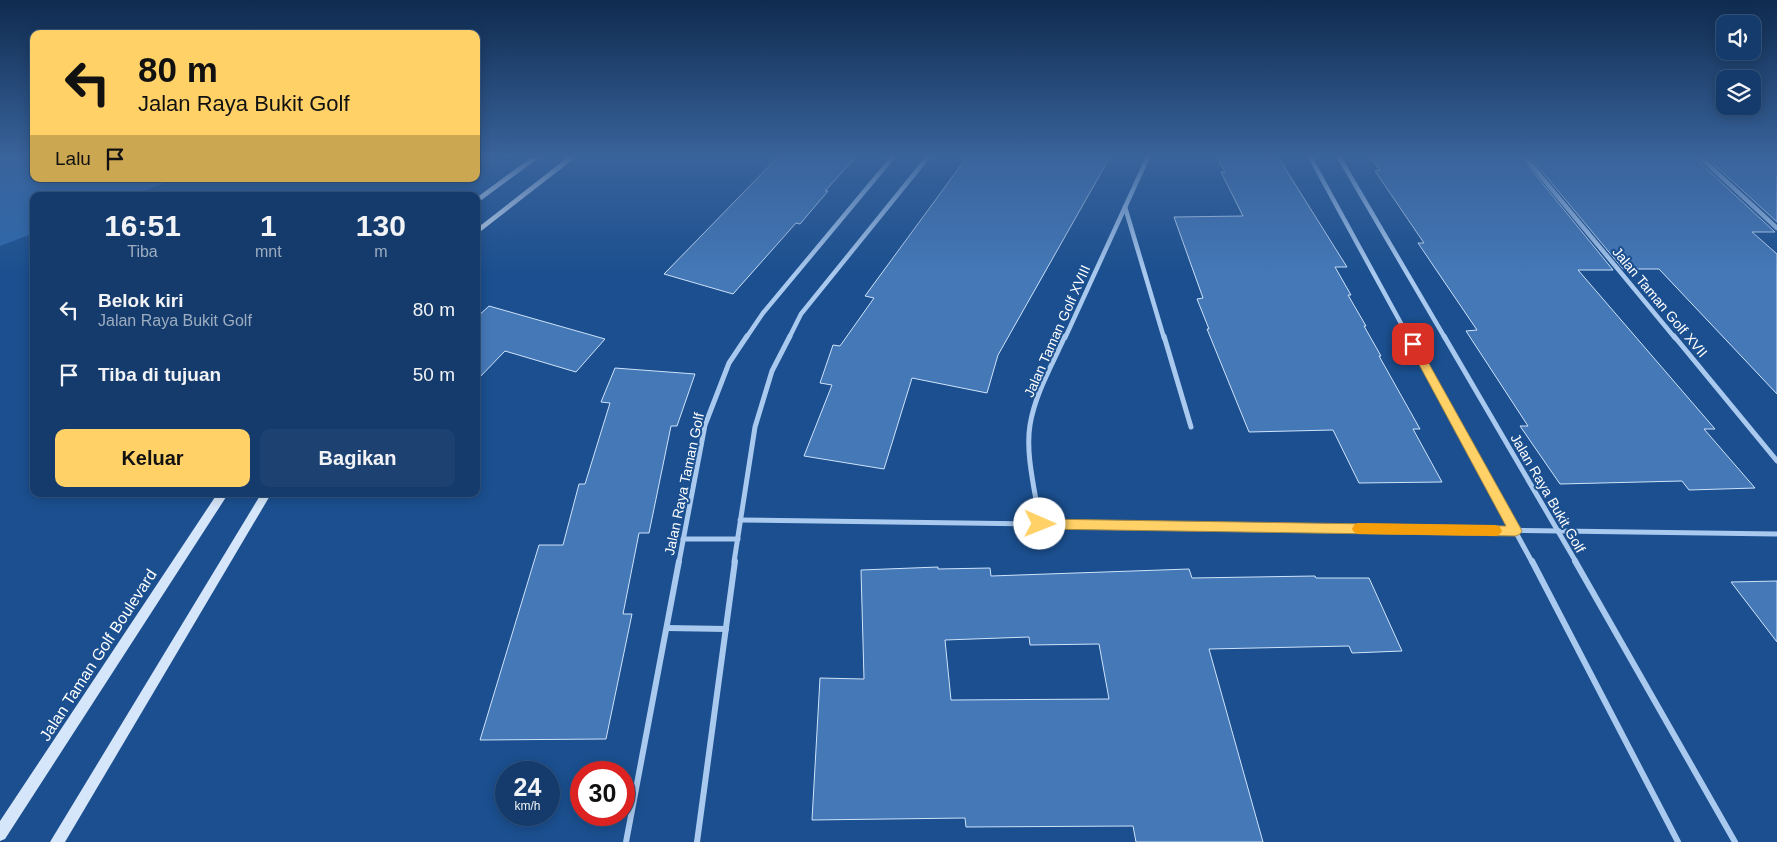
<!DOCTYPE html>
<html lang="id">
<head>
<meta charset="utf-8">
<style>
	:root { --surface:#143b6b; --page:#1d4271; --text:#f1f3f6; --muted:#9dadc1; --line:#33557e; --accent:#ffd166 }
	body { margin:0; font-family:Helvetica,sans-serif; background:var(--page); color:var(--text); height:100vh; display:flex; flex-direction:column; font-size:19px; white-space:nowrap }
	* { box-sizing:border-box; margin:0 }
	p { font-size:16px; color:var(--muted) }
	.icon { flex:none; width:28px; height:28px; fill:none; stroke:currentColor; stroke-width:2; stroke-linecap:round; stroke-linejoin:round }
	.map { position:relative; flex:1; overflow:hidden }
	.panel { position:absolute; left:30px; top:192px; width:450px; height:305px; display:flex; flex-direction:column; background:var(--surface); border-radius:10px; box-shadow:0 2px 12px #0003,0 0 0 1px var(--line) }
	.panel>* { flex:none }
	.top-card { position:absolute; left:30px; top:30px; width:450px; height:152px; border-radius:10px; box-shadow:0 2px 12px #0003,0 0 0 1px var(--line); background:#ffd166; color:#111; overflow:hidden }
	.buttons { position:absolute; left:1716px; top:15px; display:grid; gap:10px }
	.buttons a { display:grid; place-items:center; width:45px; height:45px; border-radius:10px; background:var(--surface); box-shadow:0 2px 12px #0003,0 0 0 1px var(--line); font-size:25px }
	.speed { position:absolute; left:495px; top:761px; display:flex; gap:10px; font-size:25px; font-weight:700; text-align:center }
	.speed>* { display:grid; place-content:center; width:65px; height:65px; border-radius:50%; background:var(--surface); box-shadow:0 2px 12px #0003,0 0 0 1px var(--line); line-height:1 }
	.speed small { font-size:12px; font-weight:400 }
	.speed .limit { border:8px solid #d22; background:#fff; color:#111 }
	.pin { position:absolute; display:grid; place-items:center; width:42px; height:42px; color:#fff; margin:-21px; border-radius:10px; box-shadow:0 2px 8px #0006 }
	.me { position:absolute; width:55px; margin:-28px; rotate:91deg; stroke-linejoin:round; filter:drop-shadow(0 0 4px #0008) }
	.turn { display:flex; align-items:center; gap:18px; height:105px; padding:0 25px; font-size:22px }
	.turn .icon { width:65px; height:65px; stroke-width:2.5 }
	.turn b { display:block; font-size:35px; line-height:42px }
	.then { display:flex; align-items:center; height:48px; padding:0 25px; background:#0003; gap:10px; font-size:19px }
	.eta { display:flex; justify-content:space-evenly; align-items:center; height:85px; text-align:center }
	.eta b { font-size:30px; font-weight:600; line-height:35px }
	.primary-button { display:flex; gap:10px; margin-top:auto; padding:10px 25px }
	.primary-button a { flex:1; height:58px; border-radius:10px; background:var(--accent); color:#111; font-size:20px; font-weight:600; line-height:58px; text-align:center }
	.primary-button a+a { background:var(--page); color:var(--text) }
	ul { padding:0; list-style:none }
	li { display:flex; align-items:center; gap:15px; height:65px; padding:0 25px }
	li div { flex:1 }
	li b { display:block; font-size:19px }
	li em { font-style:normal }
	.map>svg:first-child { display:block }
	.green { fill:#2e69ad }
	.building { fill:#4478b7; stroke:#cfe3fa; fill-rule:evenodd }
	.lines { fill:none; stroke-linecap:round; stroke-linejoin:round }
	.street-far2 { stroke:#a9c9ee; stroke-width:4.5 }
	.street-far1 { stroke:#a9c9ee; stroke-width:5 }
	.street { stroke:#a9c9ee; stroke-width:6 }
	.secondary { fill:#d6e6fa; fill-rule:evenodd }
	.route { fill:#ffd166; stroke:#a68842 }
	.slow { fill:#f59e0b }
	.labels { text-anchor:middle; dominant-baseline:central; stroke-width:4; stroke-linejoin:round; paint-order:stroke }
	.street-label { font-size:14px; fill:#fff; stroke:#1b4f8f }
	.near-street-label { font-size:16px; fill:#fff; stroke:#1b4f8f }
</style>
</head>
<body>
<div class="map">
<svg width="1777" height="842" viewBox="0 0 1777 842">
	<rect width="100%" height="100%" fill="#1b4f8f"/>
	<path class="green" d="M 0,157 L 34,157 L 34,179 L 176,179 L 130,196 L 34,196 L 34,233 L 0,246 Z"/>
	<g class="building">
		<path d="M 778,157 L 856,157 L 825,191 L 828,191 L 800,224 L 796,223 L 733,294 L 664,274 Z"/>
		<path d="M 967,157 L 1110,157 L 998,355 L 987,393 L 912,378 L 884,469 L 804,456 L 832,385 L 820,383 L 833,345 L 840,346 L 874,298 L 865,296 Z"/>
		<path d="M 1217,157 L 1278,157 L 1347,267 L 1335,267 L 1351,295 L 1348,295 L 1366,326 L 1364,326 L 1381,356 L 1379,356 L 1420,429 L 1413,429 L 1442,482 L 1359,483 L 1333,430 L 1249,432 L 1207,329 L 1209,329 L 1197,299 L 1203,298 L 1174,217 L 1243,216 L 1221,172 L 1225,172 Z"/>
		<path d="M 1370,157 L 1521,157 L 1613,270 L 1578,270 L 1715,429 L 1704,429 L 1755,488 L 1689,490 L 1682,481 L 1560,484 L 1520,426 L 1528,426 L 1466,331 L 1477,330 L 1418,243 L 1424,243 L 1375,171 L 1380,170 Z"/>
		<path d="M 1530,157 L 1696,157 L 1697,160 L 1775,232 L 1752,232 L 1777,254 L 1777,394 L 1659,269 L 1623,269 Z"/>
		<path d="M 1706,157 L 1777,157 L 1777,222 Z"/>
		<path d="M 489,306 L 605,339 L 576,372 L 505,351 L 476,381 L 476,318 Z"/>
		<path d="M 615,368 L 695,374 L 677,426 L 671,426 L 649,533 L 639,533 L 623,614 L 632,614 L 606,739 L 480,740 L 539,545 L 563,545 L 579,484 L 585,484 L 610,403 L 601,402 Z"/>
		<path d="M 938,567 L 938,569 L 990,568 L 991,576 L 1189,569 L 1192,578 L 1315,576 L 1316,578 L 1369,578 L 1402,651 L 1352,653 L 1349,646 L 1209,649 L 1263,842 L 1136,842 L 1133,826 L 966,827 L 965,818 L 812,820 L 820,678 L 864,679 L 861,570 ZM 1029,637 L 1030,645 L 1099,644 L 1109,699 L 951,700 L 945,640 Z"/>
		<path d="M 1777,581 L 1777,642 L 1731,582 Z"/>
	</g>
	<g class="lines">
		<g class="street-far2">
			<path d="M 1310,157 L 1409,338"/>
			<path d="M 1339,157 L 1445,338"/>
			<path d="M 1525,157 L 1675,338"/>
			<path d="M 1700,157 L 1777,228"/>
			<path d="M 1125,207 L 1164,338"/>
			<path d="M 746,338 L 763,313 L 893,157"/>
			<path d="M 789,338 L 801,314 L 928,157"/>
			<path d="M 1065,338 L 1148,157"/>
		</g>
		<g class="street-far1">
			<path d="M 1164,336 L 1191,427"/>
			<path d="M 1409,336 L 1532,562"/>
			<path d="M 1444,336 L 1576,562"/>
			<path d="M 1674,336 L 1777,461"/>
			<path d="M 740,520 L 1777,534"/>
			<path d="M 1040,524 C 1036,494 1025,455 1030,425 C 1035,394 1052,365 1065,336"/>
			<path d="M 683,539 L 738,539"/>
			<path d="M 679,562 L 705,425 L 729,363 L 747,336"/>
			<path d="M 734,562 L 755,427 L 772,371 L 790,336"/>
		</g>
		<g class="street">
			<path d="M 1532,561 L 1678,842"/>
			<path d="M 1575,561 L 1735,842"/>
			<path d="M 667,628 L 726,629"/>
			<path d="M 626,842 L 679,561"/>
			<path d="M 697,842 L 735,561"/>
		</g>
		<g class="secondary">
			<path d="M 532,157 L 540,157 L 476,204 L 476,198 Z"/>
			<path d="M 568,157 L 576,157 L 476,235 L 476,229 Z"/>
			<path d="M 217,494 L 228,494 L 5,839 L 0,841 L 0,821 Z"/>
			<path d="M 261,494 L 271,494 L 65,842 L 50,842 Z"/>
		</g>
	</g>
	<linearGradient id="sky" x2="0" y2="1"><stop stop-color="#0f2b4f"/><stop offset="0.57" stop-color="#39639b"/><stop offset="1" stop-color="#39639b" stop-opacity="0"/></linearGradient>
	<rect width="1777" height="274" fill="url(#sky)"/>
	<path class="route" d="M 1413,340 L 1418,344 L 1520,527 L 1522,531 L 1520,534 L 1516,536 L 1040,529 L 1035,528 L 1033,524 L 1035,520 L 1040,519 L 1506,526 L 1408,344 Z"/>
	<path class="slow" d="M 1358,523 L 1496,525 L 1500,527 L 1502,531 L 1500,534 L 1496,536 L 1358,534 L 1354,532 L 1352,529 L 1354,525 Z"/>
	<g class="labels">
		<g class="street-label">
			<text transform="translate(1660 302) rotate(50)">Jalan Taman Golf XVII</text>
			<text transform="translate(1057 331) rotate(-66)">Jalan Taman Golf XVIII</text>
			<text transform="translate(684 484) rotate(-78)">Jalan Raya Taman Golf</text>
			<text transform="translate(1548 493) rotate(60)">Jalan Raya Bukit Golf</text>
		</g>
		<g class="near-street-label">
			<text transform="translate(98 655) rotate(-57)">Jalan Taman Golf Boulevard</text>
		</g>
	</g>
</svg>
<div class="buttons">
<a><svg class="icon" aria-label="sound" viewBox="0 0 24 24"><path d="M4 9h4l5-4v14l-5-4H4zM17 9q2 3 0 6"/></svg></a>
<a><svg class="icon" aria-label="layers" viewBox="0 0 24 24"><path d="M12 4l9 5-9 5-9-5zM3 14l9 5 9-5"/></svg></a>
</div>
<div class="speed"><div>24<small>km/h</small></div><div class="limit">30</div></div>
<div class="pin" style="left:1413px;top:344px;background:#d93025"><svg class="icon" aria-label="arrive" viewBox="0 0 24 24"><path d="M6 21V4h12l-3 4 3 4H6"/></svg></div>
<svg class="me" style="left:1040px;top:524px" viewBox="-20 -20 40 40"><circle r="19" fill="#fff"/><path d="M0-13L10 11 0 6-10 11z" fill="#ffd166"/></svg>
<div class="top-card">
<div class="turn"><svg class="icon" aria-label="left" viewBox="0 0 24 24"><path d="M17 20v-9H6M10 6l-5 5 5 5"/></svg><div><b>80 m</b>Jalan Raya Bukit Golf</div></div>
<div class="then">Lalu<svg class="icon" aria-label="arrive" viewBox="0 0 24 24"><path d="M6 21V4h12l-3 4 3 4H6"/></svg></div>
</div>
<section class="panel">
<div class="eta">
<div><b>16:51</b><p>Tiba</p></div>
<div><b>1</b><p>mnt</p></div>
<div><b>130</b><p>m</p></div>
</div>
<ul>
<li><svg class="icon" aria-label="left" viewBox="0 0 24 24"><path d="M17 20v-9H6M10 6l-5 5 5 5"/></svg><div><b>Belok kiri</b><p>Jalan Raya Bukit Golf</p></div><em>80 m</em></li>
<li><svg class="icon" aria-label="arrive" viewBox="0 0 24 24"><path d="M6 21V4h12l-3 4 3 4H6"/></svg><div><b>Tiba di tujuan</b></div><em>50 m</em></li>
</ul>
<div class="primary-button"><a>Keluar</a><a>Bagikan</a></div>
</section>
</div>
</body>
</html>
